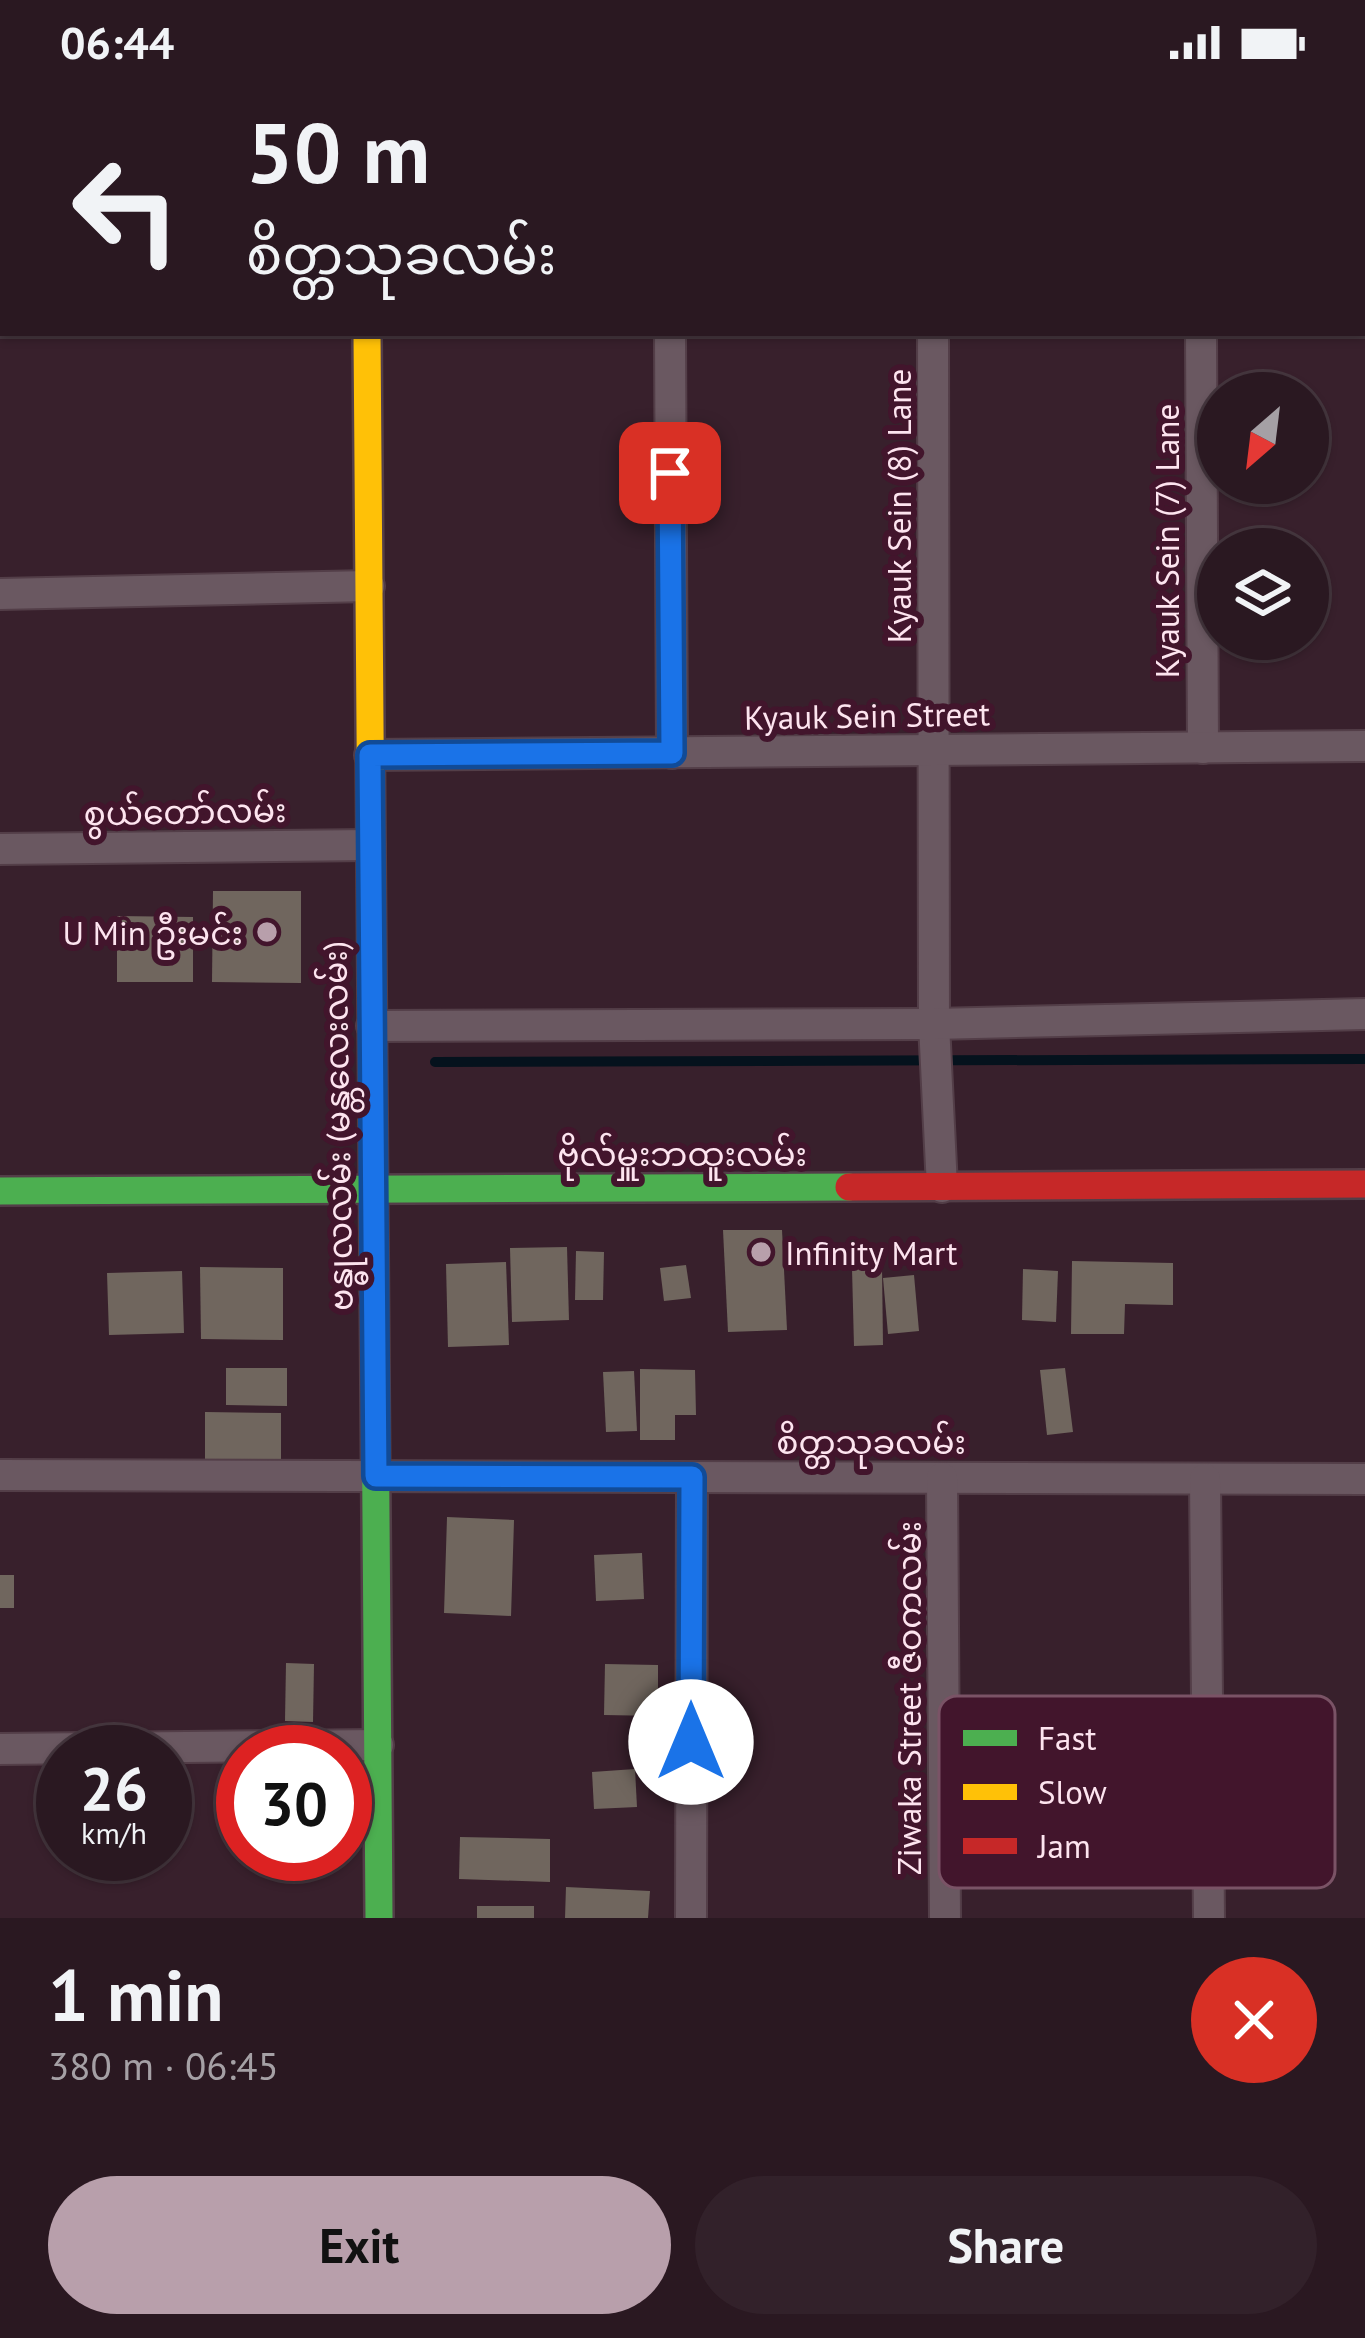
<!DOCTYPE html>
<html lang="en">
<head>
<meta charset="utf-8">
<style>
	:root { --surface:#2a1821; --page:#32212a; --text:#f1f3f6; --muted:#a5a0a5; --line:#46373f; --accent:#b89fab }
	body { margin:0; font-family:"PT Sans","Noto Sans Myanmar",sans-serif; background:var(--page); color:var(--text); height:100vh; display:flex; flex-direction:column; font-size:45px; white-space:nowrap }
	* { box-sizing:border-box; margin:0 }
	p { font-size:39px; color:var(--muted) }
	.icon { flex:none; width:66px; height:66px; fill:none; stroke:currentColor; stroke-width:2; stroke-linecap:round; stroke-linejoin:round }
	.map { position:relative; height:1834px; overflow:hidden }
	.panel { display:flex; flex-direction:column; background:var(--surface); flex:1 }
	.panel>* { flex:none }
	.hud { position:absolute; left:0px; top:0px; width:1365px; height:252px; box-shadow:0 3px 9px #0004,0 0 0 3px var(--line); background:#2a1821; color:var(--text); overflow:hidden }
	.needle { width:78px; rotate:208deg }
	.fabs { position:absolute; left:1197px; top:288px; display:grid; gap:24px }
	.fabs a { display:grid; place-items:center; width:132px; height:132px; border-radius:50%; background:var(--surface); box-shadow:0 3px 9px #0004,0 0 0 3px var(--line); font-size:60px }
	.speed { position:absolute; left:36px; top:1641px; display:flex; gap:24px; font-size:60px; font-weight:700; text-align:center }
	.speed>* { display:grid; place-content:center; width:156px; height:156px; border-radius:50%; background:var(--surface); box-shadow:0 3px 9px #0004,0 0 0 3px var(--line); line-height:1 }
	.speed small { font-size:30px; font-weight:400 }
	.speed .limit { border:18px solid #d22; background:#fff; color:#111 }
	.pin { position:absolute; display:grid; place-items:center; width:102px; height:102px; color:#fff; margin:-51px; border-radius:24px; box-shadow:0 6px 18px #0006 }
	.me { position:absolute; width:132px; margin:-66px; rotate:0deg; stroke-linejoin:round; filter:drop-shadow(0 0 9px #0008) }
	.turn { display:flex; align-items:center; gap:42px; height:252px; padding:0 48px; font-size:54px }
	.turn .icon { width:156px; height:156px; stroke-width:2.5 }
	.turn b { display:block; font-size:84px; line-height:102px }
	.round { display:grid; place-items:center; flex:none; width:126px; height:126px; border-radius:63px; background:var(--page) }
	.summary { display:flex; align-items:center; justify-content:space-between; height:204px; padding:0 48px }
	h1 { font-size:72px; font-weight:700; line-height:90px }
	.primary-button { display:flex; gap:24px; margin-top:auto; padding:24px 48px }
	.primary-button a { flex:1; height:138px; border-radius:72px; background:var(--accent); color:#111; font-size:48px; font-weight:700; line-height:138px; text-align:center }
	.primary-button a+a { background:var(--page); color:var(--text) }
	.status { display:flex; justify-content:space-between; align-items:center; height:84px; padding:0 60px; background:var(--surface); direction:ltr }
	.status svg { height:33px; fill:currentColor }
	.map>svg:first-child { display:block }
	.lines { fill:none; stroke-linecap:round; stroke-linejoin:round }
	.stream { stroke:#05121d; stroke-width:10 }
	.building { fill:#70665e }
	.street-casing { stroke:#533e48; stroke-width:34 }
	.fast-casing { stroke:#533e48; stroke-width:32 }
	.slow-casing { stroke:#533e48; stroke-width:32 }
	.jam-casing { stroke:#533e48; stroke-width:32 }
	.street { stroke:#6a5861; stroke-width:30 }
	.fast { stroke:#4caf50; stroke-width:27 }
	.slow { stroke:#ffc107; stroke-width:27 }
	.jam { stroke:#c62828; stroke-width:27 }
	.route-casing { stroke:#114b97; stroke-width:30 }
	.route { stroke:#1a73e8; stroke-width:21 }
	.poi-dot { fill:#b89fab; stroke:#42152c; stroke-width:4.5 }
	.labels { text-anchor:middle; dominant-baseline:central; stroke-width:12; stroke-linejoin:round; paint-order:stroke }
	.street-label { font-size:33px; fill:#fde4ef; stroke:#42152c }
	.poi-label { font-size:33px; fill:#fde4ef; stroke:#42152c; text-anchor:end }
	.key { fill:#42152c; stroke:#7a5366; stroke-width:3 }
	.key-label { font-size:33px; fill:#fde4ef }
</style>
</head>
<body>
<div class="status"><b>06:44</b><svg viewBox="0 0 49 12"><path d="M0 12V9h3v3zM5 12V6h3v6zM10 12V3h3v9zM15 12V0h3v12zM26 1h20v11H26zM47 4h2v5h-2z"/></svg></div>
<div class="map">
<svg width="1365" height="1834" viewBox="0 0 1365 1834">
	<rect width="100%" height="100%" fill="#38202c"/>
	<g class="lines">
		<path class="stream" d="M 435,978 L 1365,975"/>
	</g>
	<g class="building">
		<path d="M 213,807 L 301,807 L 301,899 L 212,898 Z"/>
		<path d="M 117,832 L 193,833 L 193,898 L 117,898 Z"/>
		<path d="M 723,1146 L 782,1146 L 787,1246 L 728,1248 Z"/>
		<path d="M 567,1163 L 569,1236 L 512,1238 L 510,1164 Z"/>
		<path d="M 576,1167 L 604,1168 L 603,1216 L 575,1216 Z"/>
		<path d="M 1072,1177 L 1173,1179 L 1173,1221 L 1125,1220 L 1124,1250 L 1071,1250 Z"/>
		<path d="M 506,1178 L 509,1261 L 448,1263 L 446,1180 Z"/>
		<path d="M 686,1181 L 691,1214 L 664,1217 L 660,1184 Z"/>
		<path d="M 200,1183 L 283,1184 L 283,1256 L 201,1255 Z"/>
		<path d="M 882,1183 L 883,1261 L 854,1262 L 852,1184 Z"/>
		<path d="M 1023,1185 L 1058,1187 L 1056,1238 L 1022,1236 Z"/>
		<path d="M 182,1187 L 184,1249 L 109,1251 L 107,1189 Z"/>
		<path d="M 914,1191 L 919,1247 L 888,1250 L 883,1194 Z"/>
		<path d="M 226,1284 L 287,1284 L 287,1322 L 226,1321 Z"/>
		<path d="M 1065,1284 L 1073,1348 L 1047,1351 L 1040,1286 Z"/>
		<path d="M 640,1285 L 695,1286 L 696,1331 L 675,1331 L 675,1356 L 640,1356 Z"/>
		<path d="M 634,1287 L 637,1347 L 606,1348 L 603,1288 Z"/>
		<path d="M 205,1328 L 281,1329 L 281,1382 L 205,1382 Z"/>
		<path d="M 447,1433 L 514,1436 L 511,1532 L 444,1529 Z"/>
		<path d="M 642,1469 L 644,1515 L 596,1517 L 594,1471 Z"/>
		<rect x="0" y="1491" width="14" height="33"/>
		<path d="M 286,1579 L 314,1580 L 313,1638 L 285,1637 Z"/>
		<path d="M 605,1580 L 658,1581 L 658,1632 L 604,1631 Z"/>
		<path d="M 635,1685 L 637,1723 L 594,1725 L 592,1688 Z"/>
		<path d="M 460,1753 L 550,1755 L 550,1798 L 459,1795 Z"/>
		<path d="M 566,1803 L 650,1807 L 648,1834 L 565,1834 Z"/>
		<rect x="477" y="1822" width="57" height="12"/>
	</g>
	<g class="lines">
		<defs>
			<g id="street">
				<path d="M 55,0 L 55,3"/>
				<path d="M 668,0 L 668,3"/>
				<path d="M 933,0 L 933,3"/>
				<path d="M 1201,0 L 1201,3"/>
				<path d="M 1362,122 L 1365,122"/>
				<path d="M 0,226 L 3,226"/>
				<path d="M 670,249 L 672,669"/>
				<path d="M 933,249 L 934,940 L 942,1103"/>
				<path d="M 1201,249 L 1203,664"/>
				<path d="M 0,510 L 369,502"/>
				<path d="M 370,671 L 1365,662"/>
				<path d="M 0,765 L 370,761"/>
				<path d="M 372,942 L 934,940 L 1365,930"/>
				<path d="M 0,1391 L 1365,1395"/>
				<path d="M 942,1394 L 945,1834"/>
				<path d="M 1205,1395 L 1209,1834"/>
				<path d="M 0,1665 L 378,1661"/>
				<path d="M 691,1834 L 692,1393"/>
			</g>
			<g id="fast">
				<path d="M 373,1032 L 379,1834"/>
				<path d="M 0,1107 L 849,1103"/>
			</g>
			<path id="slow" d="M 367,249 L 373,1032"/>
			<g id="jam">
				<path d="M 366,0 L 366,3"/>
				<path d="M 849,1103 L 1365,1100"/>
			</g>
		</defs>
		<use href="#street" class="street-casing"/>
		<use href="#fast" class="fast-casing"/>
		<use href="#slow" class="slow-casing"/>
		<use href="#jam" class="jam-casing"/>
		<use href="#street" class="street"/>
		<use href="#fast" class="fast"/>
		<use href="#slow" class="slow"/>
		<use href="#jam" class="jam"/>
	</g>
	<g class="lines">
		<defs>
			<path id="route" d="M 670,389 L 672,669 L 370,671 L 376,1392 L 692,1393 L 691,1658"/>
		</defs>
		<use href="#route" class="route-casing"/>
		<use href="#route" class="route"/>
	</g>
	<g class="poi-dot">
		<circle cx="267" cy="848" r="12"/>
		<circle cx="761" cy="1168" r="12"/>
	</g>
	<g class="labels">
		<g class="street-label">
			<text transform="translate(898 422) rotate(-90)">Kyauk Sein (8) Lane</text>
			<text transform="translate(1166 457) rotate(-90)">Kyauk Sein (7) Lane</text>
			<text transform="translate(867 631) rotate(-1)">Kyauk Sein Street</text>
			<text transform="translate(185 727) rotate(-1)">စွယ်တော်လမ်း</text>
			<text transform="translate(337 1042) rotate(-91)">ဗန္ဓုလလမ်း (မန္တလေးလမ်း)</text>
			<text x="682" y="1069">ဗိုလ်မှူးဘထူးလမ်း</text>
			<text x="871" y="1357">စိတ္တသုခလမ်း</text>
			<text transform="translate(908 1614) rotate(-90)">Ziwaka Street ဇီဝကလမ်း</text>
		</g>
		<g class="poi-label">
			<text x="243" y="848">U Min ဦးမင်း</text>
			<text x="785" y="1168" text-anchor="start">Infinity Mart</text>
		</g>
	</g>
	<rect x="939" y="1612" width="396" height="192" rx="18" class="key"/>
	<rect x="963" y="1646" width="54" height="16" fill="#4caf50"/>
	<rect x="963" y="1700" width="54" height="16" fill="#ffc107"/>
	<rect x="963" y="1754" width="54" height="16" fill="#c62828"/>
	<g class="key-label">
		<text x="1038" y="1666">Fast</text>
		<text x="1038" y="1720">Slow</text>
		<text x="1038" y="1774">Jam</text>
	</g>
</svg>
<div class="fabs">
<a><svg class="needle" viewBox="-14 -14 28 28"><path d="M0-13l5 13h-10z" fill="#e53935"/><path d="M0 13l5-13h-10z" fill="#a5a0a5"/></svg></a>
<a><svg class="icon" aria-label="layers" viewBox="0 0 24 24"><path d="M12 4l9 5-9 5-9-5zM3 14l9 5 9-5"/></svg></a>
</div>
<div class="speed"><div>26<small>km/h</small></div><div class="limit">30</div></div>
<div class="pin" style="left:670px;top:389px;background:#d93025"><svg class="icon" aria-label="arrive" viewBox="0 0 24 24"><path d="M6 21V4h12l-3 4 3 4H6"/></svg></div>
<svg class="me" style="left:691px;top:1658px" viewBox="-20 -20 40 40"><circle r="19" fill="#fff"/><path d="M0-13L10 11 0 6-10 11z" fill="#1a73e8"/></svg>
<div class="hud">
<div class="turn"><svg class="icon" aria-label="left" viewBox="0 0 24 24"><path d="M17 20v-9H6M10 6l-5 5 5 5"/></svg><div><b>50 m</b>စိတ္တသုခလမ်း</div></div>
</div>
</div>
<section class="panel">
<div class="summary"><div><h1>1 min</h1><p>380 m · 06:45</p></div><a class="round" style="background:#d93025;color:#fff"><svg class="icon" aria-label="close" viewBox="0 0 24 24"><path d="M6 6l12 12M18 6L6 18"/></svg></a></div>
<div class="primary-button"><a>Exit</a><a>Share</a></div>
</section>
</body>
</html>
